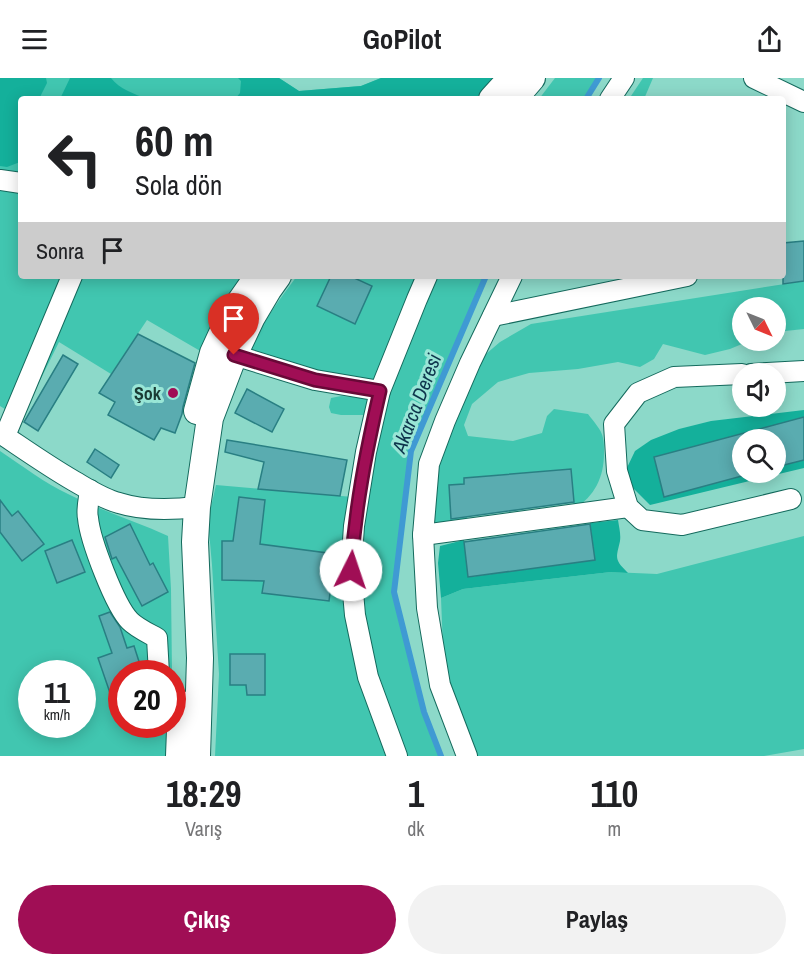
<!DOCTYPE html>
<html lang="tr">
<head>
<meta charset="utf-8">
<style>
	:root { --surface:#fff; --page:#f2f2f2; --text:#202124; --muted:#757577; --accent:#a00e55 }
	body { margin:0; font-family:"Archivo Narrow",sans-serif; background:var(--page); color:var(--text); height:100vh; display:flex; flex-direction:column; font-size:22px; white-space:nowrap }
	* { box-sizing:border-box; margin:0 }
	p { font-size:20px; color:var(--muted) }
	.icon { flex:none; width:33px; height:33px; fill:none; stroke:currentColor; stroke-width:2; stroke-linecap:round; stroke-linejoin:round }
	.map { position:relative; height:678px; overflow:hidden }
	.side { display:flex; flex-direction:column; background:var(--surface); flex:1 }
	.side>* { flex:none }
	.guide { position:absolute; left:18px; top:18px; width:768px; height:183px; border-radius:6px; box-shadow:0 3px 15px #0003; background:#fff; color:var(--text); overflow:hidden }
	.needle { width:39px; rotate:133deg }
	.tools { position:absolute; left:732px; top:219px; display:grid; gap:12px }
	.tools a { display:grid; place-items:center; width:54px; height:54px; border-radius:50%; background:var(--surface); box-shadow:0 3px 15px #0003; font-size:30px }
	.speed { position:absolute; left:18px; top:582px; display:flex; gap:12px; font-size:30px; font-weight:700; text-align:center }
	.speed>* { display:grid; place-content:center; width:78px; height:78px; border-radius:50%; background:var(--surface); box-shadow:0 3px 15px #0003; line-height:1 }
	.speed small { font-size:15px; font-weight:400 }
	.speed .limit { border:9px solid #d22; background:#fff; color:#111 }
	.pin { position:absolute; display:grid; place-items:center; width:51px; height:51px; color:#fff; margin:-62px -26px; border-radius:50% 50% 50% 0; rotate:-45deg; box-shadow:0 0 6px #0007 }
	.pin .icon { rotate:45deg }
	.me { position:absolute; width:66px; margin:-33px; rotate:4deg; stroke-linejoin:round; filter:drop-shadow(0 0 4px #0008) }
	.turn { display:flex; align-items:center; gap:21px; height:126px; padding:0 18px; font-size:27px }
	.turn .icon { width:78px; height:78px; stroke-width:2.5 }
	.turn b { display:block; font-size:42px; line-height:51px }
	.then { display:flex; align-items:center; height:57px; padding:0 18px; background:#0003; gap:12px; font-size:22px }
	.eta { display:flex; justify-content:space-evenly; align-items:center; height:102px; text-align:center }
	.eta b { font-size:36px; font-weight:700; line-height:42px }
	.button { display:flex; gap:12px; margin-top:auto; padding:12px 18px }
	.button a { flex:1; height:69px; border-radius:36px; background:var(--accent); color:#fff; font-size:24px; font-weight:700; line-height:69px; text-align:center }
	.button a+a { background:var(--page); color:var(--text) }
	header { display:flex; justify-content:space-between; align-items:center; height:78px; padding:0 18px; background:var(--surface); font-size:27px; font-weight:700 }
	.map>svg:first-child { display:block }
	.green { fill:#41c6b0; fill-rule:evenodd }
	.forest { fill:#14b09b; fill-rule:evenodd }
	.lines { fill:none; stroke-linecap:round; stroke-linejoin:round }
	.stream { stroke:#3f9ad3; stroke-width:6 }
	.building { fill:#5aacb0; stroke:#297f83; stroke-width:1.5 }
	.minor-casing { stroke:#146a5d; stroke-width:22 }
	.major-casing { stroke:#146a5d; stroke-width:28 }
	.minor { stroke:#fff; stroke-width:20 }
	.major { stroke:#fff; stroke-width:26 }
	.route-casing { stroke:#680937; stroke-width:15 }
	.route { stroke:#a00e55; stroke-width:10 }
	.poi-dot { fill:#a00e55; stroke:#99e6d6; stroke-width:2 }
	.labels { text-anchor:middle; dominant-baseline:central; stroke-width:6; stroke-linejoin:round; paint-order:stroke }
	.poi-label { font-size:18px; font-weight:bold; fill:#1a3b34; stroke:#99e6d6; text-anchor:end }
	.water-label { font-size:20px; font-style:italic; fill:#0e354c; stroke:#99e6d6 }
</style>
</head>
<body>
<header><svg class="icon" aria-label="menu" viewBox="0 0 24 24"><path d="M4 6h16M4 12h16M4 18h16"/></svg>GoPilot<svg class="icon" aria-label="share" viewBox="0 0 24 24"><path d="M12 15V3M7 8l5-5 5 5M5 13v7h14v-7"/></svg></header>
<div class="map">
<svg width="804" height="678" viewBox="0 0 804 678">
	<rect width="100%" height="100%" fill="#8cd9c9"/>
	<g class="green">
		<path d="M 0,0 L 279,0 L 299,13 L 361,8 L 381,0 L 475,21 L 21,21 L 21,198 L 252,198 L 202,274 L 147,242 L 111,296 L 59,264 L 21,341 L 0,328 Z"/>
		<path d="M 555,0 L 599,0 L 586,21 L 539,21 Z"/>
		<path d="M 643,0 L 653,0 L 644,21 L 629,21 Z"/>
		<path d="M 297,198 L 418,198 L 377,302 L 335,299 L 250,274 C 261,246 279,222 297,198 Z"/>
		<path d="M 437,198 L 486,198 L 411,373 L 394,514 L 424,634 L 441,678 L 403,678 L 377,606 L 363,548 L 358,492 L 368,413 L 386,324 L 405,268 Z"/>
		<path d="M 804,203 L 804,251 L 776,254 L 776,230 L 742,230 L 742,262 L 749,263 L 730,271 L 705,277 L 663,266 L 654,281 L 640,289 L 618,284 L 578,291 L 529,295 L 498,304 L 472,326 L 464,347 L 468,358 L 513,363 L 542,355 L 547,338 L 554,331 L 588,336 C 593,343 602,352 603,360 C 604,365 604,370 604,375 C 604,399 595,418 574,431 L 570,391 L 464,400 L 464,406 L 449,407 L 451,441 L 467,439 L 468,444 L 434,451 L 437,386 L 479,282 L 500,264 L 531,246 Z"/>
		<path d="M 341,318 L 365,320 L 368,324 L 369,337 L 341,337 L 331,335 L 329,329 L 331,320 Z"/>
		<path d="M 0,373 C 21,387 46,406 68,416 C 100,432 135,443 168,458 L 171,511 L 172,595 L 122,596 L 122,646 L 172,647 L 170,678 L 0,678 ZM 32,596 L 82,596 L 82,646 L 32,646 Z"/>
		<path d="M 216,407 L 353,419 L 343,484 L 390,678 L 215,678 L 219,596 L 212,487 L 208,442 Z"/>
		<path d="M 804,458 L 804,671 L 764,678 L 476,678 L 454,627 L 443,570 L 441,520 L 463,511 L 611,494 L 657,496 Z"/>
	</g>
	<g class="forest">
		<path d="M 0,0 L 46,0 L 47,5 L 39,21 L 21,21 L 21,80 L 20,84 L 7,89 L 0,88 Z"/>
		<path d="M 70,0 L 111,0 C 119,11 135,16 147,21 L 60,21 Z"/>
		<path d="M 238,0 L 279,0 L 299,13 L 361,8 L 381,0 L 496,0 L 475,21 L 235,21 L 240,15 L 241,3 Z"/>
		<path d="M 804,332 L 804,390 L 650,427 L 634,411 L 624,396 L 635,373 L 651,362 L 679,351 L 711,343 ZM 742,362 L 776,362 L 776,394 L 742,394 Z"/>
		<path d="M 618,442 C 619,449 621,456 620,463 C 616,481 614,481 628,495 L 611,494 L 463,511 L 441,520 L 438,485 L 440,468 L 464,462 L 469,499 L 595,482 L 590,445 Z"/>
	</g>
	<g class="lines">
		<g class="stream">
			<path d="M 586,21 L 599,0"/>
			<path d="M 441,678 L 424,634 L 394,514 L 411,373 L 486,198"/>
		</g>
	</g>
	<g class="building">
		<path d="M 804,163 L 804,203 L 783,206 L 783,165 Z"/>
		<path d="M 331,198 L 350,198 L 372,208 L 355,246 L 317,228 Z"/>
		<path d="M 138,256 L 195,285 L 183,329 L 182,336 L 175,355 L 161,350 L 154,362 L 108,337 L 115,324 L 99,315 Z"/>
		<path d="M 63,277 L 78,286 L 38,353 L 24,344 Z"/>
		<path d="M 247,311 L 284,331 L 272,354 L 235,335 Z"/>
		<path d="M 804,339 L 804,382 L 776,389 L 776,362 L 742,362 L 742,398 L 664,419 L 654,379 Z"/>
		<path d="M 227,362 L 347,382 L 340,418 L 258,411 L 264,384 L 225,374 Z"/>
		<path d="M 95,371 L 119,387 L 111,400 L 87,384 Z"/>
		<path d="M 571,391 L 574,424 L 451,441 L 449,407 L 464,406 L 464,400 Z"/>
		<path d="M 239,419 L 265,422 L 260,466 L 335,476 L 329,523 L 262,515 L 264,503 L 222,502 L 222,463 L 233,463 Z"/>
		<path d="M 0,422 L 12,438 L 18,433 L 44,466 L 22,483 L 0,454 Z"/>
		<path d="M 130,446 L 150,487 L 153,485 L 168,514 L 142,528 L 116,479 L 112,481 L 105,459 Z"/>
		<path d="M 590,446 L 595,482 L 468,499 L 464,464 Z"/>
		<path d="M 72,462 L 85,494 L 57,505 L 45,473 Z"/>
		<path d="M 110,534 L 120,549 L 127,570 L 134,568 L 143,596 L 122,596 L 122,641 L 119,641 L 98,580 L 112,575 L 99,538 Z"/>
		<path d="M 230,576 L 265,576 L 265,617 L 247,617 L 246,607 L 230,607 Z"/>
	</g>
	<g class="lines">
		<defs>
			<g id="minor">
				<path d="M 754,0 L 804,24"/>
				<path d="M 610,21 L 624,0"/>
				<path d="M 0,102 L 21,105"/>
				<path d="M 493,238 L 687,198"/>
				<path d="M 234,277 L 315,302 L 380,313"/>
				<path d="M 742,296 L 674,299 L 638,315 L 614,346 L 617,393 L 628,429 L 642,442 L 682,447 L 791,421"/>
				<path d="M 751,296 L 804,293"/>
				<path d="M 0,355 C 24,371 48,388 74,403 C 88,411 103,421 119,425 C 144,433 171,432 197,429"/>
				<path d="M 5,358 L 72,198"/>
				<path d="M 90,412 C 89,421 86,432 88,440 C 90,462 115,528 130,543 C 137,550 148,555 157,560 L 159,596"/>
				<path d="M 423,457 L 628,429"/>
				<path d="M 397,678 L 368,599 L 355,537 L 351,492 L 354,448 L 366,374 L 380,313 L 417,221 L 427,198"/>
				<path d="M 467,678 L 440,607 L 427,530 L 423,457 L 429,386 L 445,343 L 470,285 L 512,198"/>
			</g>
			<g id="major">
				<path d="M 492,21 L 511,0"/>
				<path d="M 514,21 L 532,0"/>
				<path d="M 197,333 L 213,275 L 230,238 L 258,198"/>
				<path d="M 179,678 L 181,626"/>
				<path d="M 197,678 L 200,580 L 195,464 L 197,429 L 210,340 L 234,277 L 252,239 L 268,212 L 278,198"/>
			</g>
		</defs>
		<use href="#minor" class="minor-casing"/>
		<use href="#major" class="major-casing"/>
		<use href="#minor" class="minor"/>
		<use href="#major" class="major"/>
	</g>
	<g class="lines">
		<defs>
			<path id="route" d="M 234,277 L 315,302 L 380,313 C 366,374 355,430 351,492"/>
		</defs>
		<use href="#route" class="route-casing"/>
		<use href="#route" class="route"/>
	</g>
	<circle class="poi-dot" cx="173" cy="315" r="6"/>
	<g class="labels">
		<g class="poi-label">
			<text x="161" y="315">Şok</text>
		</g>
		<g class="water-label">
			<text transform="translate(416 325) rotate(-69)">Akarca Deresi</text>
		</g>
	</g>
</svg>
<div class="tools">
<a><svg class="needle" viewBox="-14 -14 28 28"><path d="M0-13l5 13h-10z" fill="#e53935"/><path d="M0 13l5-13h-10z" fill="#757577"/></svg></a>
<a><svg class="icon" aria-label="sound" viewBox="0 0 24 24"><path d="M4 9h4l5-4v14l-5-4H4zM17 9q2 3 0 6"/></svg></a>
<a><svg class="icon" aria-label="search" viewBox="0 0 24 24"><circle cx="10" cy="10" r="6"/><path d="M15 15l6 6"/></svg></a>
</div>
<div class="speed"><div>11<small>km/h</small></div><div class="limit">20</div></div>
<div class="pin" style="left:234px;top:277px;background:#d93025"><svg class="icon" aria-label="arrive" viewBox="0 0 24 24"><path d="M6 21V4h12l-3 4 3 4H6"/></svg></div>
<svg class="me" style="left:351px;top:492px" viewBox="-20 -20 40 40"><circle r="19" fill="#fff"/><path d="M0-13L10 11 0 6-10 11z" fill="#a00e55"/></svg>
<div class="guide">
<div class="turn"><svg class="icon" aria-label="left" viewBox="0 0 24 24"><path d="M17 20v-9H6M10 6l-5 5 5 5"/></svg><div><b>60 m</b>Sola dön</div></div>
<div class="then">Sonra<svg class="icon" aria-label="arrive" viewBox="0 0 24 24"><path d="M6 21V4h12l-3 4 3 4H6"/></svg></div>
</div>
</div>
<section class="side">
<div class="eta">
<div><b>18:29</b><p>Varış</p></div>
<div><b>1</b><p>dk</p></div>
<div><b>110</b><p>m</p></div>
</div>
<div class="button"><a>Çıkış</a><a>Paylaş</a></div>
</section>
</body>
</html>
